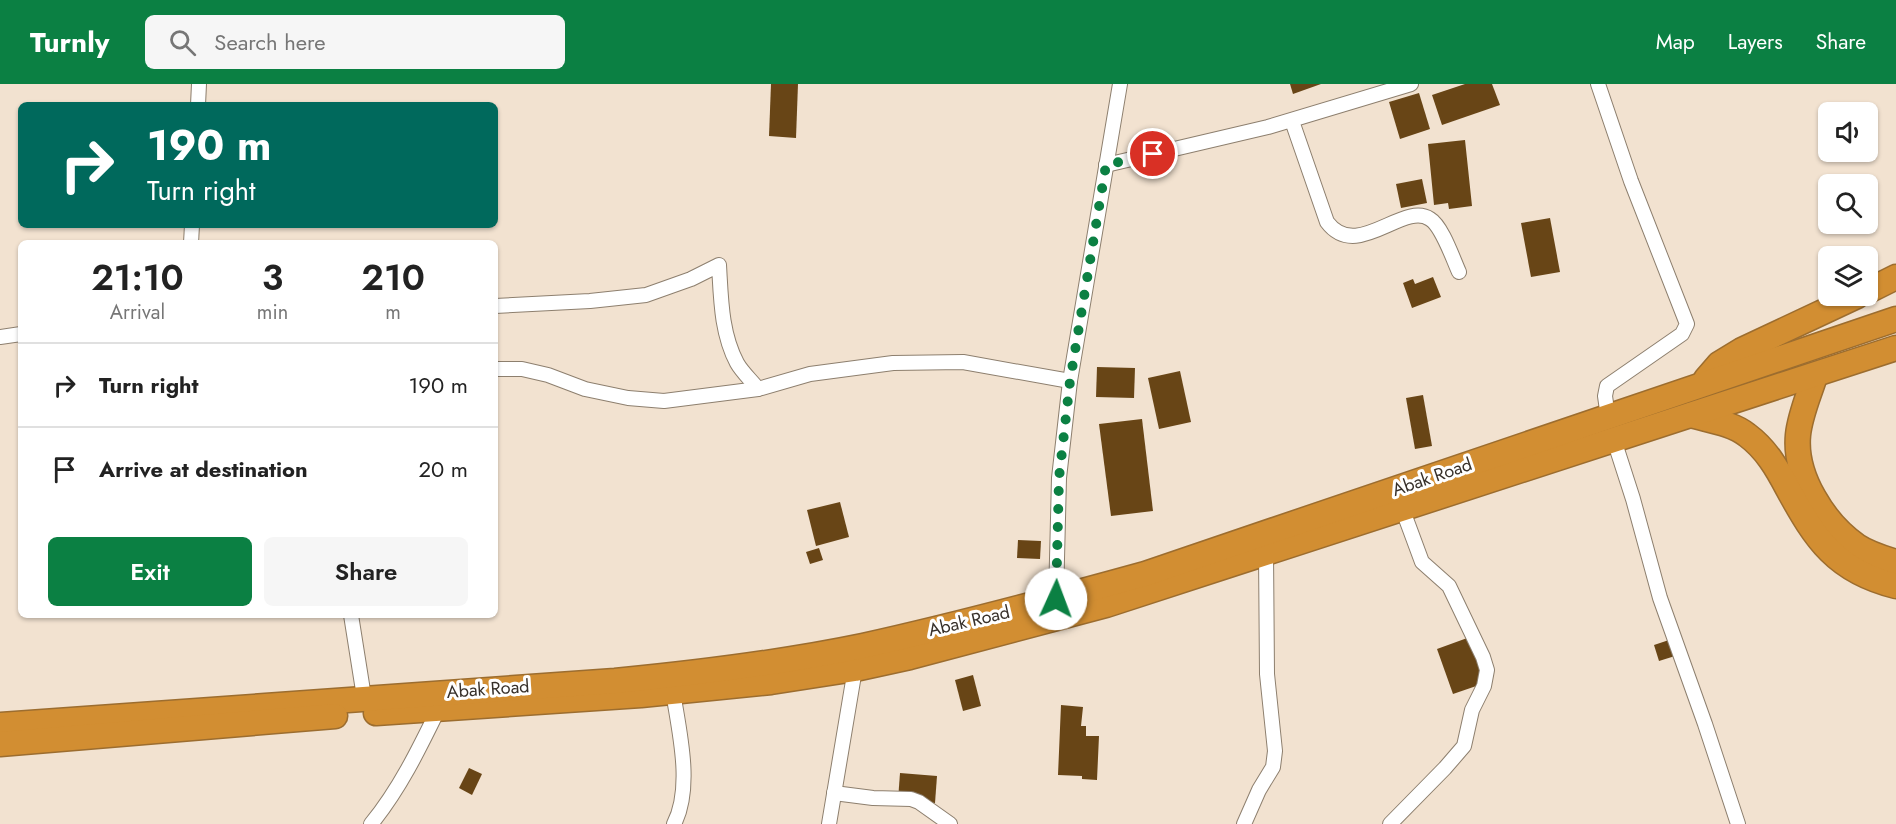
<!DOCTYPE html>
<html lang="en">
<head>
<meta charset="utf-8">
<style>
	:root { --surface:#fff; --page:#f6f6f6; --text:#222; --muted:#767676; --line:#e0e0e0; --accent:#0b8043 }
	body { margin:0; font-family:Jost,sans-serif; background:var(--page); color:var(--text); height:100vh; display:flex; flex-direction:column; font-size:22px; white-space:nowrap }
	* { box-sizing:border-box; margin:0 }
	p { font-size:20px; color:var(--muted) }
	.icon { flex:none; width:33px; height:33px; fill:none; stroke:currentColor; stroke-width:2; stroke-linecap:round; stroke-linejoin:round }
	.map { position:relative; flex:1; overflow:hidden }
	.panel { position:absolute; left:18px; top:156px; width:480px; height:378px; display:flex; flex-direction:column; background:var(--surface); border-radius:9px; box-shadow:0 2px 4px #0004 }
	.panel>* { flex:none }
	.hud { position:absolute; left:18px; top:18px; width:480px; height:126px; border-radius:9px; box-shadow:0 2px 4px #0004; background:#00695c; color:#fff; overflow:hidden }
	.tools { position:absolute; left:1818px; top:18px; display:grid; gap:12px }
	.tools a { display:grid; place-items:center; width:60px; height:60px; border-radius:9px; background:var(--surface); box-shadow:0 2px 4px #0004; font-size:30px }
	.pin { position:absolute; display:grid; place-items:center; width:51px; height:51px; color:#fff; margin:-26px; border:3px solid #fff; border-radius:50%; box-shadow:0 2px 6px #0007 }
	.me { position:absolute; width:66px; margin:-33px; rotate:2deg; stroke-linejoin:round; filter:drop-shadow(0 0 4px #0008) }
	.turn { display:flex; align-items:center; gap:21px; height:126px; padding:0 30px; font-size:27px }
	.turn .icon { width:78px; height:78px; stroke-width:2.5 }
	.turn b { display:block; font-size:42px; line-height:51px }
	.eta { display:flex; justify-content:space-evenly; align-items:center; height:102px; text-align:center }
	.eta b { font-size:36px; font-weight:600; line-height:42px }
	.button { display:flex; gap:12px; margin-top:auto; padding:12px 30px }
	.button a { flex:1; height:69px; border-radius:9px; background:var(--accent); color:#fff; font-size:24px; font-weight:600; line-height:69px; text-align:center }
	.button a+a { background:var(--page); color:var(--text) }
	ul { padding:0; list-style:none }
	li { display:flex; align-items:center; gap:18px; height:84px; padding:0 30px; border-top:2px solid var(--line) }
	li div { flex:1 }
	li b { display:block; font-size:22px }
	li em { font-style:normal }
	header { display:flex; align-items:center; gap:36px; box-sizing:border-box; height:84px; padding:0 30px; background:var(--accent); color:#fff }
	header strong { font-size:28px }
	nav { display:flex; gap:33px; margin-inline-start:auto; font-size:21px }
	.search { width:420px; height:54px; background:var(--page); display:flex; align-items:center; gap:15px; box-sizing:border-box; padding:0 21px; border-radius:9px; color:var(--muted); font-size:22px }
	.map>svg:first-child { display:block }
	.building { fill:#684516 }
	.lines { fill:none; stroke-linecap:round; stroke-linejoin:round }
	.street-casing { stroke:#8d7f6e; stroke-width:16 }
	.highway-casing { stroke:#9c6d2f; stroke-width:27 }
	.street { stroke:#fff; stroke-width:14 }
	.highway { stroke:#d28e32; stroke-width:24 }
	.route { stroke:#0b8043; stroke-width:10; stroke-dasharray:0 18 }
	.labels { text-anchor:middle; dominant-baseline:central; stroke-width:6; stroke-linejoin:round; paint-order:stroke }
	.street-label { font-size:18px; fill:#37302a; stroke:#fff }
</style>
</head>
<body>
<header>
<strong>Turnly</strong>
<div class="search"><svg class="icon" aria-label="search" viewBox="0 0 24 24"><circle cx="10" cy="10" r="6"/><path d="M15 15l6 6"/></svg>Search here</div>
<nav><a>Map</a><a>Layers</a><a>Share</a></nav>
</header>
<div class="map">
<svg width="1896" height="740" viewBox="0 0 1896 740">
	<rect width="100%" height="100%" fill="#f2e2d0"/>
	<g class="building">
		<path d="M 771,0 L 798,0 L 796,54 L 769,52 Z"/>
		<path d="M 1290,0 L 1321,0 L 1293,10 Z"/>
		<path d="M 1465,0 L 1492,0 L 1500,21 L 1442,41 L 1432,11 Z"/>
		<path d="M 1419,9 L 1430,45 L 1400,55 L 1389,18 Z"/>
		<path d="M 1465,56 L 1472,122 L 1449,125 L 1448,119 L 1434,121 L 1428,60 Z"/>
		<path d="M 1422,95 L 1427,119 L 1401,124 L 1396,100 Z"/>
		<path d="M 1550,134 L 1560,188 L 1531,193 L 1521,139 Z"/>
		<path d="M 1433,193 L 1441,213 L 1412,224 L 1403,199 L 1413,195 L 1415,200 Z"/>
		<path d="M 1097,283 L 1135,284 L 1134,314 L 1096,313 Z"/>
		<path d="M 1180,287 L 1191,338 L 1159,345 L 1148,294 Z"/>
		<path d="M 1423,311 L 1432,362 L 1415,365 L 1406,314 Z"/>
		<path d="M 1142,335 L 1153,427 L 1111,432 L 1099,340 Z"/>
		<path d="M 840,418 L 849,453 L 816,462 L 807,426 Z"/>
		<path d="M 1018,456 L 1041,457 L 1040,475 L 1017,474 Z"/>
		<path d="M 819,464 L 823,476 L 810,480 L 806,468 Z"/>
		<path d="M 1470,553 L 1485,599 L 1453,610 L 1437,565 Z"/>
		<path d="M 1669,556 L 1675,572 L 1659,577 L 1654,561 Z"/>
		<path d="M 973,591 L 981,622 L 963,627 L 955,596 Z"/>
		<path d="M 1061,621 L 1083,623 L 1081,642 L 1086,642 L 1086,652 L 1099,652 L 1097,696 L 1082,695 L 1082,692 L 1058,691 Z"/>
		<path d="M 469,684 L 482,690 L 472,711 L 459,704 Z"/>
		<path d="M 900,689 L 937,692 L 935,719 L 898,716 Z"/>
	</g>
	<g class="lines">
		<defs>
			<g id="street">
				<path d="M 1598,0 L 1631,97 L 1687,240 L 1682,250 L 1607,302 L 1605,312 L 1608,333"/>
				<path d="M 198,21 L 199,0"/>
				<path d="M 1292,37 L 1327,138 C 1357,178 1403,117 1430,135 C 1442,142 1453,175 1459,188"/>
				<path d="M 1106,81 L 1268,43 L 1411,0"/>
				<path d="M 191,159 L 192,141"/>
				<path d="M 495,222 L 590,217 L 646,211 L 691,195 L 719,181 C 721,214 721,249 737,279 C 742,288 751,296 758,305"/>
				<path d="M 0,253 L 21,250"/>
				<path d="M 495,285 L 522,285 L 548,291 L 585,305 L 628,314 L 664,317 L 758,305 L 810,290 L 893,279 L 963,278 L 1070,297"/>
				<path d="M 1614,356 L 1633,415 L 1660,514 L 1705,640 L 1738,740"/>
				<path d="M 1056,515 L 1059,394 L 1070,297 L 1120,0"/>
				<path d="M 351,531 L 364,613"/>
				<path d="M 673,608 C 679,647 693,703 674,740"/>
				<path d="M 834,709 L 873,714 L 911,715 L 919,718 L 950,740"/>
				<path d="M 371,740 C 399,706 419,665 438,626"/>
				<path d="M 829,740 L 855,585"/>
				<path d="M 1244,740 L 1259,706 L 1273,683 L 1275,667 L 1267,590 L 1266,469"/>
				<path d="M 1390,740 L 1445,684 L 1464,662 L 1472,626 L 1484,602 L 1487,586 L 1483,573 L 1449,502 L 1422,478 L 1402,424"/>
			</g>
			<g id="highway">
				<path d="M 1868,207 L 1896,193"/>
				<path d="M 1815,292 C 1809,311 1800,331 1798,351 C 1794,392 1824,439 1857,462 C 1869,470 1883,474 1896,478"/>
				<path d="M 1706,295 L 1719,280 L 1742,266 L 1857,212"/>
				<path d="M 1691,331 C 1708,336 1732,339 1747,351 C 1766,365 1777,384 1788,405 C 1816,456 1836,487 1896,502"/>
				<path d="M 376,629 L 641,611 L 771,598 L 855,585 L 910,573 L 1106,521 L 1896,264"/>
				<path d="M 0,641 L 615,597 C 698,589 781,579 863,562 C 958,541 1051,516 1145,490 L 1896,235"/>
				<path d="M 0,660 L 335,632"/>
			</g>
		</defs>
		<use href="#street" class="street-casing"/>
		<use href="#highway" class="highway-casing"/>
		<use href="#street" class="street"/>
		<use href="#highway" class="highway"/>
	</g>
	<g class="lines">
		<path class="route" d="M 1056,515 L 1059,394 L 1070,297 L 1106,81 L 1153,70"/>
	</g>
	<g class="labels">
		<g class="street-label">
			<text transform="translate(1432 393) rotate(-19)">Abak Road</text>
			<text transform="translate(969 537) rotate(-13)">Abak Road</text>
			<text transform="translate(488 605) rotate(-4)">Abak Road</text>
		</g>
	</g>
</svg>
<div class="tools">
<a><svg class="icon" aria-label="sound" viewBox="0 0 24 24"><path d="M4 9h4l5-4v14l-5-4H4zM17 9q2 3 0 6"/></svg></a>
<a><svg class="icon" aria-label="search" viewBox="0 0 24 24"><circle cx="10" cy="10" r="6"/><path d="M15 15l6 6"/></svg></a>
<a><svg class="icon" aria-label="layers" viewBox="0 0 24 24"><path d="M12 4l9 5-9 5-9-5zM3 14l9 5 9-5"/></svg></a>
</div>
<div class="pin" style="left:1153px;top:70px;background:#d93025"><svg class="icon" aria-label="arrive" viewBox="0 0 24 24"><path d="M6 21V4h12l-3 4 3 4H6"/></svg></div>
<svg class="me" style="left:1056px;top:515px" viewBox="-20 -20 40 40"><circle r="19" fill="#fff"/><path d="M0-13L10 11 0 6-10 11z" fill="#0b8043"/></svg>
<div class="hud">
<div class="turn"><svg class="icon" aria-label="right" viewBox="0 0 24 24"><path d="M7 20v-9h11M14 6l5 5-5 5"/></svg><div><b>190 m</b>Turn right</div></div>
</div>
<section class="panel">
<div class="eta">
<div><b>21:10</b><p>Arrival</p></div>
<div><b>3</b><p>min</p></div>
<div><b>210</b><p>m</p></div>
</div>
<ul>
<li><svg class="icon" aria-label="right" viewBox="0 0 24 24"><path d="M7 20v-9h11M14 6l5 5-5 5"/></svg><div><b>Turn right</b></div><em>190 m</em></li>
<li><svg class="icon" aria-label="arrive" viewBox="0 0 24 24"><path d="M6 21V4h12l-3 4 3 4H6"/></svg><div><b>Arrive at destination</b></div><em>20 m</em></li>
</ul>
<div class="button"><a>Exit</a><a>Share</a></div>
</section>
</div>
</body>
</html>
